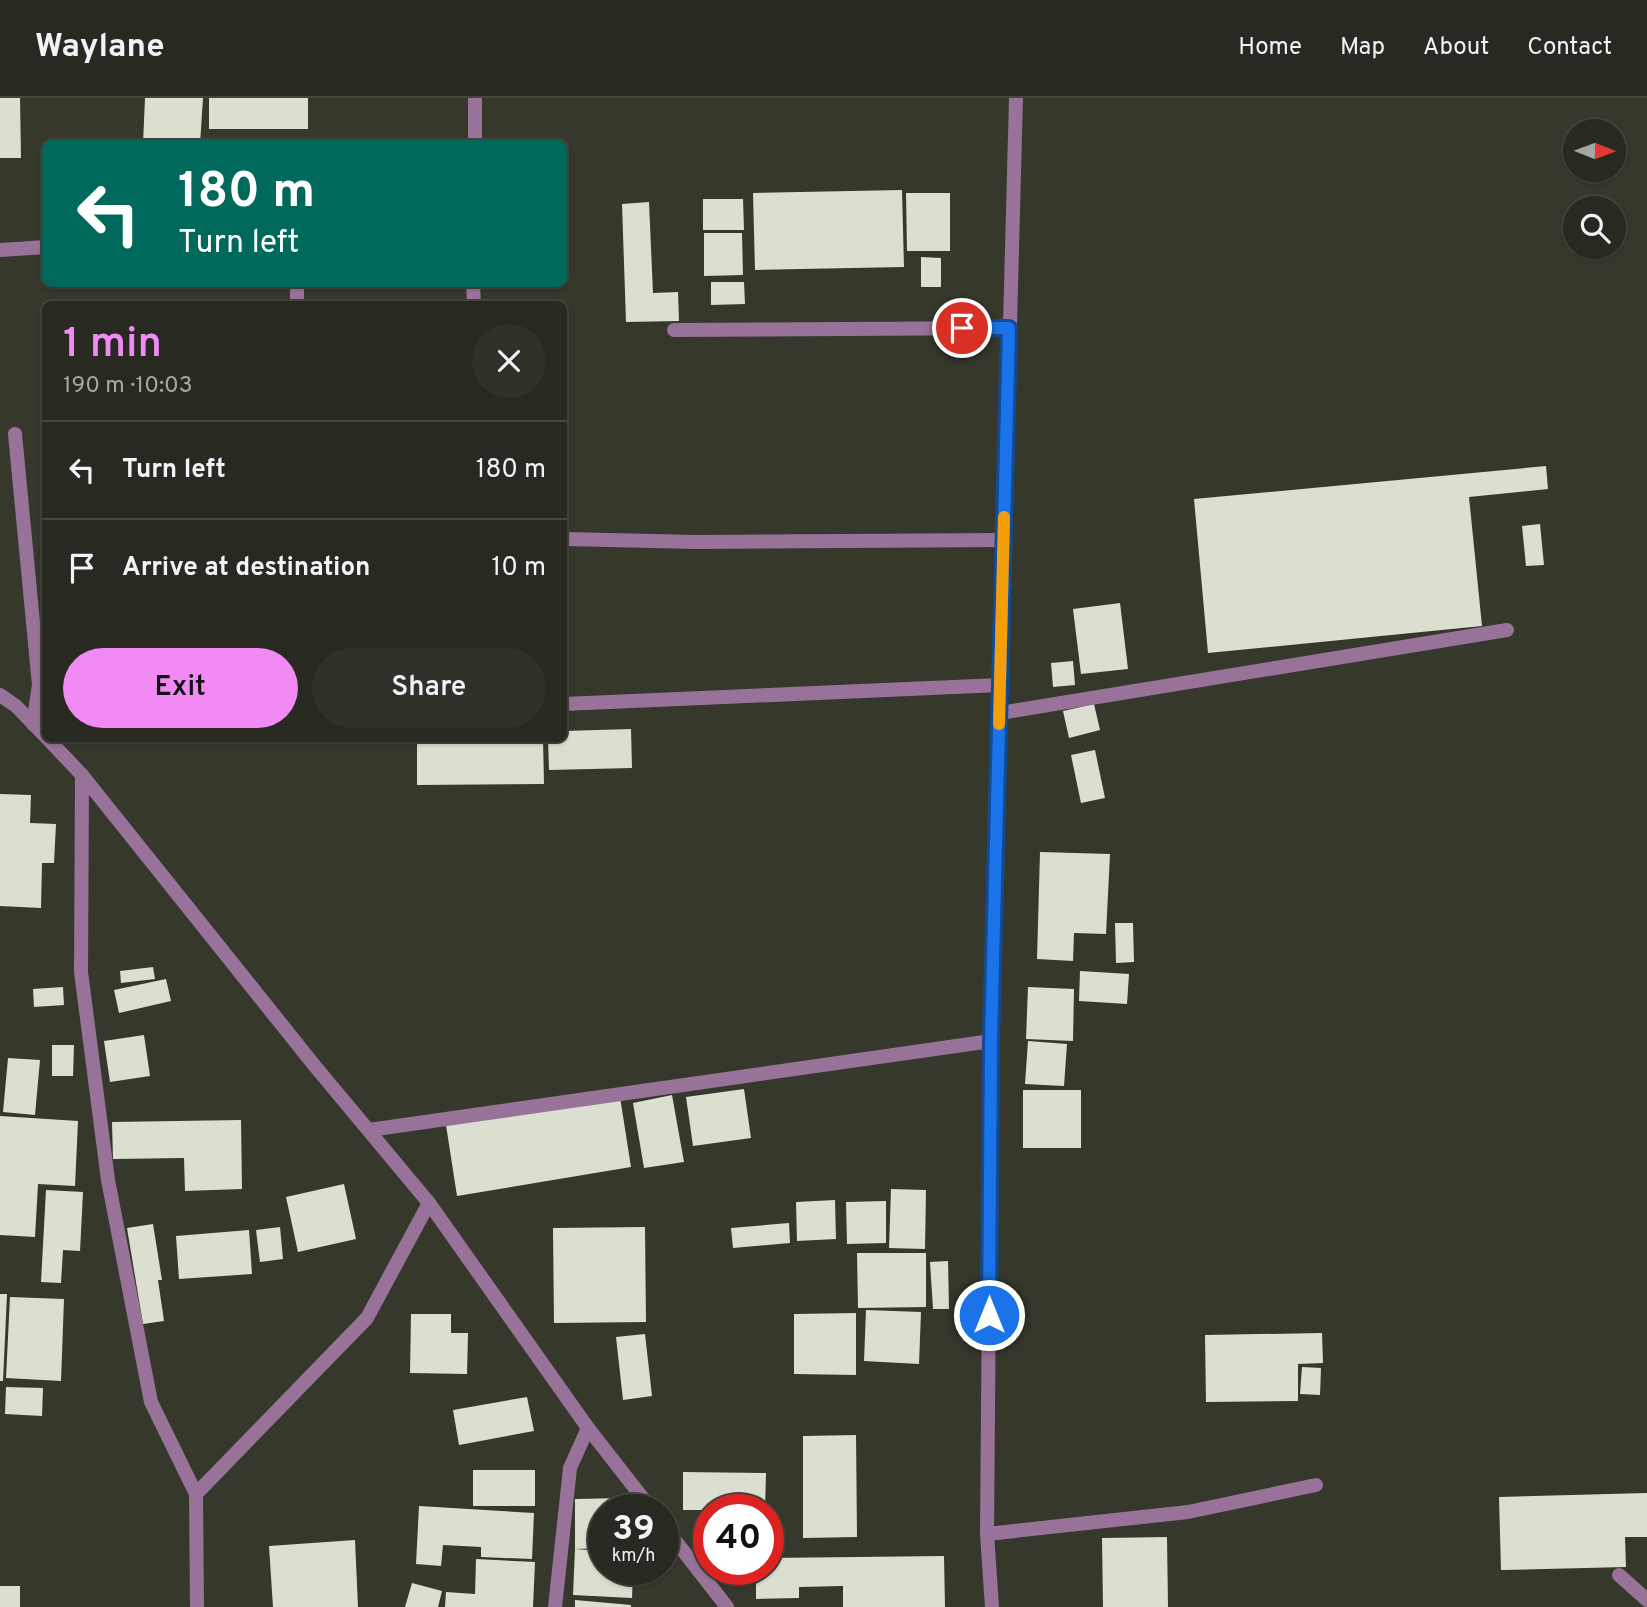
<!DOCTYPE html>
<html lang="en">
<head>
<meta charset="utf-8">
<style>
	:root { --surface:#282a21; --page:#30322a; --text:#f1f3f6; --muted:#a5a7a5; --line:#44463f; --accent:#f18af4 }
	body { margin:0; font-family:Overpass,sans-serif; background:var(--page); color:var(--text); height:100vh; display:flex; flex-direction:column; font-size:26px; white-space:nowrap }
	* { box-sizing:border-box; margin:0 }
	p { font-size:23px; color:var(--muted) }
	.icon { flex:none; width:38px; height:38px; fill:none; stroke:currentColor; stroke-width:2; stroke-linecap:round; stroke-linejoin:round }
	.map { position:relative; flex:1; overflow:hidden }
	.side { position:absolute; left:42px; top:203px; width:525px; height:441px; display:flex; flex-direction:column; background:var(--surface); border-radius:10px; box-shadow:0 2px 5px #0004,0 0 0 2px var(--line) }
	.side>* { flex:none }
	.guide { position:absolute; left:42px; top:42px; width:525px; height:147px; border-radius:10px; box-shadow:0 2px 5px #0004,0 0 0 2px var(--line); background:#00695c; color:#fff; overflow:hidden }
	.needle { width:46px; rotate:91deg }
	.tools { position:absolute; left:1563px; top:21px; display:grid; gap:14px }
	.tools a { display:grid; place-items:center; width:63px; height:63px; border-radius:50%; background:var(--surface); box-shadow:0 2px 5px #0004,0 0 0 2px var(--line); font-size:35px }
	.speed { position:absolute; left:588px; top:1396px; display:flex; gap:14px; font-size:35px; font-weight:700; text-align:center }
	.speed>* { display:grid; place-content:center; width:91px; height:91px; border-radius:50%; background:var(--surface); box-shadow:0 2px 5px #0004,0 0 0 2px var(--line); line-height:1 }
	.speed small { font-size:18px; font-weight:400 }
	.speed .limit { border:10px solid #d22; background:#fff; color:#111 }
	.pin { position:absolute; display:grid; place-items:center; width:60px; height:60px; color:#fff; margin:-30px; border:4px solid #fff; border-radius:50%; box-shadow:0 2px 7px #0007 }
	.me { position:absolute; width:77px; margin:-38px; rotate:0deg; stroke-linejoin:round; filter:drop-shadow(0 0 5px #0008) }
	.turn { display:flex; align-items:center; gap:24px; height:147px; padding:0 21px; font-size:32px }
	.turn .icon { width:91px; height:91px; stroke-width:2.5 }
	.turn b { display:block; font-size:49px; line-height:60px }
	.round { display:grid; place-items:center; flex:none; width:74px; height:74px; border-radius:37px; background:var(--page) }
	.head { display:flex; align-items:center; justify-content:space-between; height:119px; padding:0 21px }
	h1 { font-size:42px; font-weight:600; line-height:52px; color:var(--accent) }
	.primary-button { display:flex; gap:14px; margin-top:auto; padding:14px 21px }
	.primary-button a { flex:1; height:80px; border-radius:42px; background:var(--accent); color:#111; font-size:28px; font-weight:600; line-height:80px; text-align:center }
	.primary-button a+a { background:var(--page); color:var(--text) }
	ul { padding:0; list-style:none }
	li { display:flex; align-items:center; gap:21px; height:98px; padding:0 21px; border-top:2px solid var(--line) }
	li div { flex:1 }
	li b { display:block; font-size:26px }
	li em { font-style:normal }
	header { display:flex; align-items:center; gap:42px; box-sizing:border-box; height:98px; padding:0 35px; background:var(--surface); border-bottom:2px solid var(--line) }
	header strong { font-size:33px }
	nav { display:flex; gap:38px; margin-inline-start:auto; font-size:24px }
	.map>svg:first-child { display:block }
	.building { fill:#dcdfcf }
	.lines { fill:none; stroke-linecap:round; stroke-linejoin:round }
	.service { stroke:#99729a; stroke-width:14 }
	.minor { stroke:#99729a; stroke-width:14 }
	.tertiary { stroke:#99729a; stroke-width:14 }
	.route-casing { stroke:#114b97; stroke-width:18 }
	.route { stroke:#1a73e8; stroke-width:12 }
	.slow { stroke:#f59e0b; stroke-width:12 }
</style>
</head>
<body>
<header>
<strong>Waylane</strong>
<nav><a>Home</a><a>Map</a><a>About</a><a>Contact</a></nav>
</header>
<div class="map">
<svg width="1647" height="1509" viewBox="0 0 1647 1509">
	<rect width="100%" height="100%" fill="#36382c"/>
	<g class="building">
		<path d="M 0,0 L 20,0 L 21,60 L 0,60 Z"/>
		<path d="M 145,0 L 203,0 L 200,46 L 143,46 Z"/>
		<rect x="209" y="0" width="99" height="31"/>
		<path d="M 902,92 L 904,169 L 755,172 L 753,95 Z"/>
		<path d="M 906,95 L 950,95 L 950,153 L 907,153 Z"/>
		<path d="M 703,101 L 743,101 L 744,132 L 703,132 Z"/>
		<path d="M 649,104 L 653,195 L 678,194 L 679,223 L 626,224 L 622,106 Z"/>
		<path d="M 704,135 L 742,135 L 743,177 L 704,178 Z"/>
		<path d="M 921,159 L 941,160 L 941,189 L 921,189 Z"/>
		<path d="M 711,184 L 744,184 L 745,206 L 711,207 Z"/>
		<path d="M 1546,368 L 1548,391 L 1469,399 L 1482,528 L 1208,555 L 1194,401 Z"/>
		<path d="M 1540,426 L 1544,467 L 1526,468 L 1522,428 Z"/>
		<path d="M 1120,505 L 1128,571 L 1081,576 L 1073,511 Z"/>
		<path d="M 1073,563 L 1075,587 L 1053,589 L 1051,565 Z"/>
		<path d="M 1094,606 L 1100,632 L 1069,640 L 1063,613 Z"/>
		<path d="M 631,631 L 632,670 L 549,672 L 548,640 L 564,640 L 564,633 Z"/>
		<path d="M 417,640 L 543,640 L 544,686 L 417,687 Z"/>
		<path d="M 1095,652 L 1105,700 L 1081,705 L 1071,657 Z"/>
		<path d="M 0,696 L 31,697 L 30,725 L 56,726 L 54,765 L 42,765 L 41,810 L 0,808 Z"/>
		<path d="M 1040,754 L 1110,756 L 1106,836 L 1074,835 L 1073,863 L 1037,861 Z"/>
		<path d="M 1115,825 L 1133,825 L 1134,864 L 1116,865 Z"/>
		<path d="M 153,869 L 155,881 L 121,885 L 120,873 Z"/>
		<path d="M 1080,873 L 1129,876 L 1127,906 L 1079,903 Z"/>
		<path d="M 166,881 L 171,903 L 119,915 L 114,892 Z"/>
		<path d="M 63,889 L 64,907 L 34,909 L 33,891 Z"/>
		<path d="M 1028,889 L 1074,891 L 1073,943 L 1026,941 Z"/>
		<path d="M 144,937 L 150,978 L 110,984 L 104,943 Z"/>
		<path d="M 1028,943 L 1067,946 L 1064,988 L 1025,986 Z"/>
		<path d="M 52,947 L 74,947 L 73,978 L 52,978 Z"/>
		<path d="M 8,960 L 40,962 L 35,1017 L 3,1014 Z"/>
		<path d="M 744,991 L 751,1040 L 693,1048 L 686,999 Z"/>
		<rect x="1023" y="992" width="58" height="58"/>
		<path d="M 672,997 L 684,1064 L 644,1070 L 633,1005 Z"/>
		<path d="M 620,999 L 631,1069 L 457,1098 L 446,1027 Z"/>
		<path d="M 0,1018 L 78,1023 L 75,1088 L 38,1086 L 35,1139 L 0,1137 Z"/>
		<path d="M 241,1022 L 242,1091 L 185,1093 L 184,1060 L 113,1061 L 112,1024 Z"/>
		<path d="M 344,1086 L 356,1141 L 298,1154 L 286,1099 Z"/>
		<path d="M 891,1091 L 926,1092 L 925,1151 L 889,1150 Z"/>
		<path d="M 46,1092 L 83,1094 L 80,1153 L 63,1152 L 61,1185 L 41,1184 Z"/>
		<path d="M 835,1102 L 836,1141 L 797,1143 L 796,1104 Z"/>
		<path d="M 886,1103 L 886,1145 L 847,1146 L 846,1104 Z"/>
		<path d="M 789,1125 L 790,1145 L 733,1150 L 731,1130 Z"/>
		<path d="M 153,1126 L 162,1182 L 158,1182 L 164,1223 L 143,1226 L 127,1130 Z"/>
		<path d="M 280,1129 L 283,1161 L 260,1164 L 256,1132 Z"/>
		<path d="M 645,1129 L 646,1224 L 554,1225 L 553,1130 Z"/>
		<path d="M 249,1132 L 252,1176 L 179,1181 L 176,1138 Z"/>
		<path d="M 857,1155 L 926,1155 L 926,1209 L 858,1210 Z"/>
		<path d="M 948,1163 L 949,1211 L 933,1211 L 930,1164 Z"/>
		<path d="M 0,1196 L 7,1196 L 3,1283 L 0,1283 Z"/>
		<path d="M 10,1199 L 64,1201 L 61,1283 L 6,1280 Z"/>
		<path d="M 866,1212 L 921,1214 L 919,1266 L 864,1263 Z"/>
		<path d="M 856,1215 L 856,1277 L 794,1276 L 794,1216 Z"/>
		<path d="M 411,1216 L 451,1216 L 451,1235 L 468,1235 L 467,1276 L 410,1275 Z"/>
		<path d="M 1322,1235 L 1323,1265 L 1298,1266 L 1298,1303 L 1206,1304 L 1205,1237 Z"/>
		<path d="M 645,1236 L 652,1298 L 623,1302 L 616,1239 Z"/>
		<path d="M 1302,1269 L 1321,1270 L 1320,1297 L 1300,1296 Z"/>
		<path d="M 6,1289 L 43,1290 L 42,1318 L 5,1316 Z"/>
		<path d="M 527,1299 L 534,1333 L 459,1347 L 453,1312 Z"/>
		<path d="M 856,1337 L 857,1439 L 803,1440 L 803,1338 Z"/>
		<rect x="473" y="1372" width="62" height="36"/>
		<path d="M 683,1374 L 766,1375 L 765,1412 L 683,1412 Z"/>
		<path d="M 1647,1395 L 1647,1439 L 1625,1439 L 1626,1469 L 1501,1472 L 1499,1399 Z"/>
		<path d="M 626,1400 L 626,1412 L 604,1412 L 604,1450 L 575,1451 L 575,1401 Z"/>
		<path d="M 419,1408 L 534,1415 L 532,1461 L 481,1459 L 481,1449 L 443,1447 L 441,1468 L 416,1466 Z"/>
		<path d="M 1167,1439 L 1168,1509 L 1103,1509 L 1102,1440 Z"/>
		<path d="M 355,1442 L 358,1509 L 273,1509 L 269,1448 Z"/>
		<path d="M 575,1451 L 604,1453 L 604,1472 L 633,1472 L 632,1500 L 573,1497 Z"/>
		<path d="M 944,1458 L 945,1509 L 843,1509 L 843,1488 L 799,1489 L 799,1500 L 756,1501 L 756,1472 L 768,1472 L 768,1460 Z"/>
		<path d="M 476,1461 L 535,1464 L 533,1509 L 445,1509 L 446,1494 L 475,1496 Z"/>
		<path d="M 412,1485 L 442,1493 L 438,1509 L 405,1509 Z"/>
		<rect x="0" y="1488" width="20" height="21"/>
		<path d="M 575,1502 L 631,1507 L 631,1509 L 575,1509 Z"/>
	</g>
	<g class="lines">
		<g class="service">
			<path d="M 0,152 L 46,149"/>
			<path d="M 674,232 L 1009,230"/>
		</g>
		<g class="minor">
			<path d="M 475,46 L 475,0"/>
			<path d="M 473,186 L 474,206"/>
			<path d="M 297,206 L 297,186"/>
			<path d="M 15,336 L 39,587 L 33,626"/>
			<path d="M 564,441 L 697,444 L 1004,442"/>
			<path d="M 564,606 L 1000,587"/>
			<path d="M 1000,615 L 1507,532"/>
			<path d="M 82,677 L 81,874 L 108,1082 L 151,1304 L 196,1396"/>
			<path d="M 369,1032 L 991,943"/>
			<path d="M 987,1436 L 1188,1414 L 1316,1387"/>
			<path d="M 1619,1477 L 1647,1502"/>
			<path d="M 197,1509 L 196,1396 L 367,1220 L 429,1105"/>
			<path d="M 555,1509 L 570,1370 L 588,1330"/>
		</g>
		<g class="tertiary">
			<path d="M 0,597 L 16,608 L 46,639"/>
			<path d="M 47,640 L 82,677 L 314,967 L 429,1105 L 588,1330 L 652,1412"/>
			<path d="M 663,1427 L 727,1509"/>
			<path d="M 992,1509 L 987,1436 L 991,943 L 1016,0"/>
		</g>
	</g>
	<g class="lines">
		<defs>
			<path id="route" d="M 962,230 L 1009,230 L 991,943 L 989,1217"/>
		</defs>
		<use href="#route" class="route-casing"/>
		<use href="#route" class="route"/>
		<path class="slow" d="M 999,626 L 1004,419"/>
	</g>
</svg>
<div class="tools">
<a><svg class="needle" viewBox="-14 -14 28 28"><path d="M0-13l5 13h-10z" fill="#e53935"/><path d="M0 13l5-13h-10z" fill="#a5a7a5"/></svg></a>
<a><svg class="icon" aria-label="search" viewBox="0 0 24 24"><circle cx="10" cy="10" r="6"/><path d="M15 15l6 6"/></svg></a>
</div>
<div class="speed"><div>39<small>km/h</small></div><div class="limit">40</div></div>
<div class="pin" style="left:962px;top:230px;background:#d93025"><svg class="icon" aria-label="arrive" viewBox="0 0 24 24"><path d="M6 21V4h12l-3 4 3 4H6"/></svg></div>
<svg class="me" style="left:989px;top:1217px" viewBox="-20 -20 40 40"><circle r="17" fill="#1a73e8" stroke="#fff" stroke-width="3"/><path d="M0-11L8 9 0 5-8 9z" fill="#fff"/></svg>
<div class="guide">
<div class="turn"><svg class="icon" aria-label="left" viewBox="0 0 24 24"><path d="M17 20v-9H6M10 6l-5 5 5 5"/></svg><div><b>180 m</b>Turn left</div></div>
</div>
<section class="side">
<div class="head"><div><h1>1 min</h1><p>190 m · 10:03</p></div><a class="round"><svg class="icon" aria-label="close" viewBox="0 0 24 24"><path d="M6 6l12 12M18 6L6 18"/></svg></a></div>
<ul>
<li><svg class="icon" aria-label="left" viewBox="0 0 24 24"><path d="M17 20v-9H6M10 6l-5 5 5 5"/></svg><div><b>Turn left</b></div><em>180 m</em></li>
<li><svg class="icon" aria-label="arrive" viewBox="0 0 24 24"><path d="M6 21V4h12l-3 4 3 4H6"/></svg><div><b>Arrive at destination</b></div><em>10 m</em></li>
</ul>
<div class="primary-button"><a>Exit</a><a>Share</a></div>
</section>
</div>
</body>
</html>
